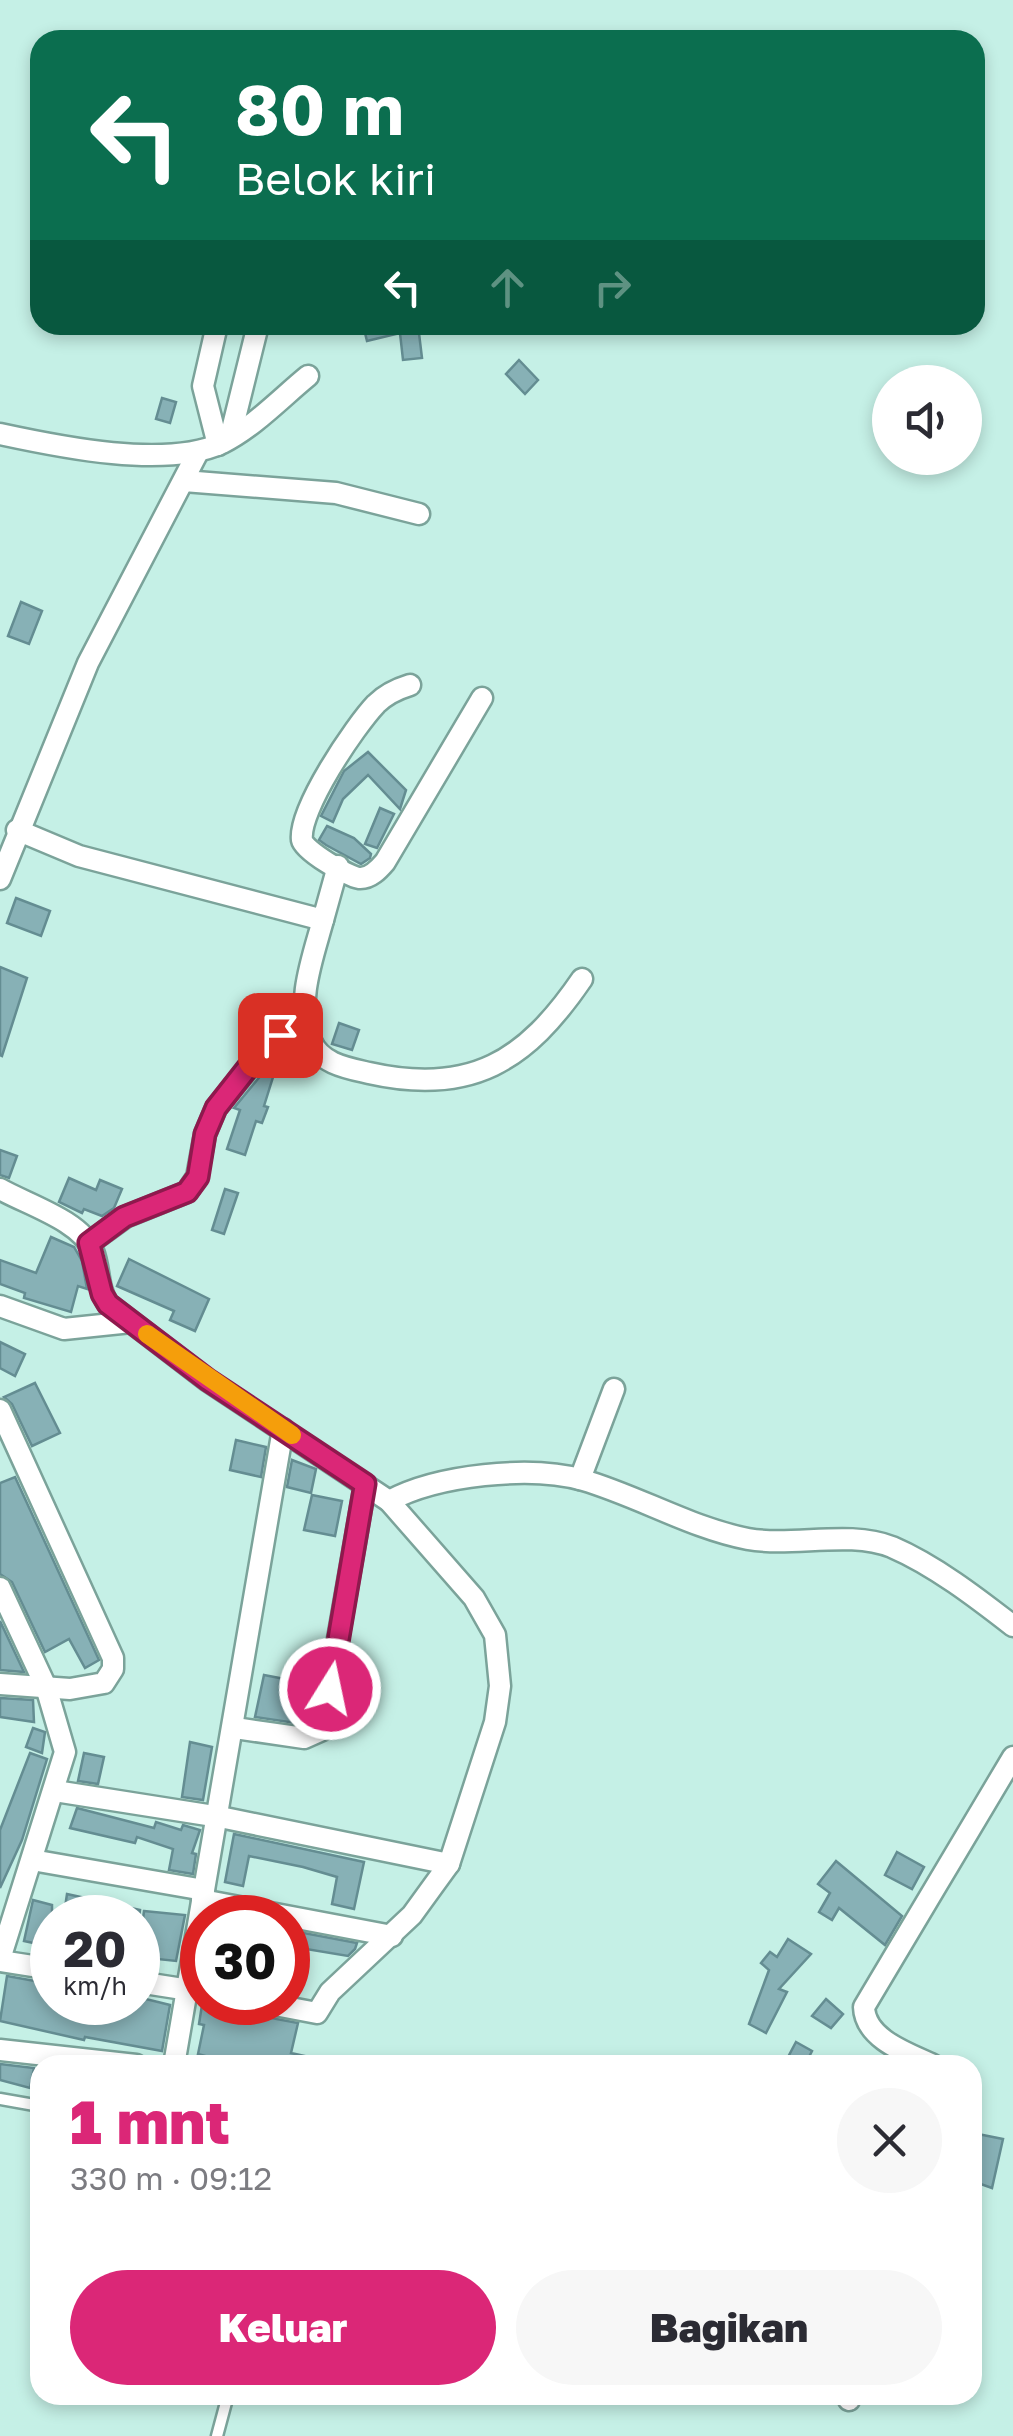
<!DOCTYPE html>
<html lang="id">
<head>
<meta charset="utf-8">
<style>
	:root { --surface:#fff; --page:#f7f7f7; --text:#2b2b33; --muted:#7c7c81; --accent:#db2777 }
	body { margin:0; font-family:"Golos Text",sans-serif; background:var(--page); color:var(--text); height:100vh; display:flex; flex-direction:column; font-size:38px; white-space:nowrap }
	* { box-sizing:border-box; margin:0 }
	p { font-size:32px; color:var(--muted) }
	.icon { flex:none; width:55px; height:55px; fill:none; stroke:currentColor; stroke-width:2; stroke-linecap:round; stroke-linejoin:round }
	.map { position:relative; flex:1; overflow:hidden }
	.panel { position:absolute; left:30px; top:2055px; width:952px; height:350px; display:flex; flex-direction:column; background:var(--surface); border-radius:30px; box-shadow:0 5px 15px #0003 }
	.panel>* { flex:none }
	.banner { position:absolute; left:30px; top:30px; width:955px; height:305px; border-radius:30px; box-shadow:0 5px 15px #0003; background:#0b6e4f; color:#fff; overflow:hidden }
	.tools { position:absolute; left:872px; top:365px; display:grid; gap:20px }
	.tools a { display:grid; place-items:center; width:110px; height:110px; border-radius:50%; background:var(--surface); box-shadow:0 5px 15px #0003; font-size:50px }
	.speed { position:absolute; left:30px; top:1895px; display:flex; gap:20px; font-size:50px; font-weight:700; text-align:center }
	.speed>* { display:grid; place-content:center; width:130px; height:130px; border-radius:50%; background:var(--surface); box-shadow:0 5px 15px #0003; line-height:1 }
	.speed small { font-size:25px; font-weight:400 }
	.speed .limit { border:15px solid #d22; background:#fff; color:#111 }
	.pin { position:absolute; display:grid; place-items:center; width:85px; height:85px; color:#fff; margin:-42px; border-radius:20px; box-shadow:0 5px 15px #0006 }
	.me { position:absolute; width:110px; margin:-55px; rotate:10deg; stroke-linejoin:round; filter:drop-shadow(0 0 8px #0008) }
	.turn { display:flex; align-items:center; gap:35px; height:210px; padding:0 40px; font-size:45px }
	.turn .icon { width:130px; height:130px; stroke-width:2.5 }
	.turn b { display:block; font-size:70px; line-height:85px }
	.lanes { display:flex; align-items:center; height:95px; padding:0 40px; background:#0003; justify-content:center; gap:50px; direction:ltr }
	.lanes .off { opacity:.35 }
	.round { display:grid; place-items:center; flex:none; width:105px; height:105px; border-radius:52px; background:var(--page) }
	.summary { display:flex; align-items:center; justify-content:space-between; height:170px; padding:0 40px }
	h1 { font-size:60px; font-weight:800; line-height:75px; color:var(--accent) }
	.action { display:flex; gap:20px; margin-top:auto; padding:20px 40px }
	.action a { flex:1; height:115px; border-radius:60px; background:var(--accent); color:#fff; font-size:40px; font-weight:800; line-height:115px; text-align:center }
	.action a+a { background:var(--page); color:var(--text) }
	.map>svg:first-child { display:block }
	.building { fill:#87b1b6; stroke:#648d92; stroke-width:2.5 }
	.lines { fill:none; stroke-linecap:round; stroke-linejoin:round }
	.lane-casing { stroke:#7ba39a; stroke-width:15 }
	.street-casing { stroke:#7ba39a; stroke-width:25 }
	.lane { stroke:#fff; stroke-width:10 }
	.street { stroke:#fff; stroke-width:20 }
	.route-casing { stroke:#8e194d; stroke-width:25 }
	.route { stroke:#db2777; stroke-width:18 }
	.slow { stroke:#f59e0b; stroke-width:18 }
</style>
</head>
<body>
<div class="map">
<svg width="1013" height="2436" viewBox="0 0 1013 2436">
	<rect width="100%" height="100%" fill="#c5f0e6"/>
	<g class="building">
		<path d="M 363,325 L 418,325 L 422,358 L 403,360 L 400,333 L 367,341 Z"/>
		<path d="M 519,360 L 538,380 L 525,394 L 506,374 Z"/>
		<path d="M 162,398 L 176,402 L 170,423 L 156,419 Z"/>
		<path d="M 21,602 L 42,611 L 29,644 L 8,636 Z"/>
		<path d="M 368,752 L 406,790 L 400,809 L 368,775 L 343,799 L 333,822 L 321,816 L 344,771 Z"/>
		<path d="M 380,808 L 394,814 L 377,848 L 365,844 Z"/>
		<path d="M 327,826 L 354,838 L 371,854 L 370,858 L 361,864 L 326,845 L 319,840 Z"/>
		<path d="M 16,898 L 50,911 L 41,936 L 7,923 Z"/>
		<path d="M 0,967 L 27,978 L 2,1056 L 0,1055 Z"/>
		<path d="M 339,1023 L 359,1030 L 352,1050 L 332,1044 Z"/>
		<path d="M 262,1074 L 273,1077 L 264,1106 L 268,1107 L 262,1123 L 256,1121 L 245,1155 L 227,1149 L 240,1110 L 234,1108 Z"/>
		<path d="M 0,1150 L 17,1156 L 9,1178 L 0,1175 Z"/>
		<path d="M 69,1178 L 96,1190 L 100,1180 L 122,1189 L 114,1208 L 102,1216 L 84,1209 L 82,1213 L 59,1202 Z"/>
		<path d="M 225,1189 L 238,1193 L 224,1234 L 212,1230 Z"/>
		<path d="M 51,1237 L 74,1247 L 82,1261 L 87,1289 L 78,1286 L 71,1312 L 24,1298 L 25,1293 L 0,1284 L 0,1260 L 36,1273 Z"/>
		<path d="M 129,1259 L 209,1299 L 195,1331 L 170,1320 L 174,1311 L 117,1286 Z"/>
		<path d="M 0,1342 L 25,1354 L 15,1376 L 0,1368 Z"/>
		<path d="M 35,1383 L 60,1433 L 32,1446 L 12,1404 L 4,1397 Z"/>
		<path d="M 236,1440 L 266,1447 L 261,1477 L 230,1470 Z"/>
		<path d="M 292,1460 L 316,1469 L 311,1493 L 287,1487 Z"/>
		<path d="M 15,1477 L 99,1660 L 85,1668 L 69,1639 L 45,1652 L 12,1582 L 0,1574 L 0,1483 Z"/>
		<path d="M 312,1495 L 342,1501 L 335,1536 L 304,1530 Z"/>
		<path d="M 0,1621 L 24,1672 L 0,1670 Z"/>
		<path d="M 264,1675 L 290,1680 L 287,1695 L 313,1700 L 310,1720 L 302,1724 L 255,1717 Z"/>
		<path d="M 0,1698 L 33,1700 L 34,1722 L 0,1717 Z"/>
		<path d="M 33,1728 L 45,1732 L 42,1753 L 26,1747 Z"/>
		<path d="M 190,1742 L 212,1747 L 203,1800 L 182,1797 Z"/>
		<path d="M 30,1753 L 47,1759 L 22,1840 L 0,1888 L 0,1830 Z"/>
		<path d="M 84,1753 L 104,1757 L 98,1784 L 78,1781 Z"/>
		<path d="M 77,1808 L 154,1828 L 156,1822 L 181,1830 L 183,1825 L 200,1830 L 192,1853 L 196,1854 L 193,1874 L 169,1870 L 173,1849 L 137,1837 L 135,1843 L 70,1828 Z"/>
		<path d="M 234,1834 L 364,1862 L 354,1909 L 332,1904 L 337,1877 L 303,1867 L 249,1856 L 243,1886 L 225,1882 Z"/>
		<path d="M 897,1852 L 924,1867 L 912,1889 L 885,1875 Z"/>
		<path d="M 836,1861 L 902,1916 L 885,1945 L 839,1908 L 832,1920 L 819,1912 L 830,1893 L 818,1884 Z"/>
		<path d="M 67,1894 L 140,1910 L 139,1918 L 64,1914 Z"/>
		<path d="M 33,1900 L 52,1905 L 52,1947 L 24,1941 Z"/>
		<path d="M 144,1911 L 185,1915 L 176,1961 L 138,1957 Z"/>
		<path d="M 288,1930 L 357,1943 L 355,1949 L 348,1956 L 288,1946 Z"/>
		<path d="M 788,1939 L 811,1954 L 779,1989 L 787,1992 L 766,2033 L 749,2024 L 769,1970 L 761,1963 L 770,1952 L 777,1957 Z"/>
		<path d="M 7,1976 L 52,1984 L 52,2002 L 138,2002 L 138,1997 L 170,2005 L 162,2051 L 85,2037 L 84,2040 L 0,2021 Z"/>
		<path d="M 826,1999 L 843,2014 L 831,2028 L 812,2016 Z"/>
		<path d="M 202,2005 L 298,2023 L 291,2053 L 318,2059 L 317,2065 L 238,2060 L 237,2065 L 198,2054 L 204,2025 L 199,2024 Z"/>
		<path d="M 796,2042 L 812,2051 L 805,2065 L 787,2059 Z"/>
		<path d="M 0,2064 L 34,2068 L 30,2088 L 0,2080 Z"/>
		<path d="M 978,2134 L 1003,2139 L 992,2188 L 972,2181 Z"/>
	</g>
	<g class="lines">
		<defs>
			<g id="lane">
				<path d="M 0,2099 L 40,2106"/>
				<path d="M 217,2436 L 228,2395"/>
			</g>
			<g id="street">
				<path d="M 217,325 L 203,386 L 218,445"/>
				<path d="M 0,434 C 60,447 166,469 222,443 C 254,427 281,398 308,376"/>
				<path d="M 230,438 L 258,325"/>
				<path d="M 184,481 L 336,493 L 419,514"/>
				<path d="M 410,685 C 397,689 386,694 376,704 C 355,726 298,810 302,840 C 304,851 348,876 359,878 C 370,879 379,869 385,862 L 482,698"/>
				<path d="M 17,830 L 79,856 L 323,920 L 338,866"/>
				<path d="M 0,879 L 88,663 L 198,452"/>
				<path d="M 323,920 C 313,957 295,1003 311,1041 C 321,1064 347,1068 369,1073 C 471,1096 526,1061 582,979"/>
				<path d="M 0,1189 C 26,1204 82,1221 93,1251 C 100,1269 97,1288 108,1304 L 207,1380 L 389,1501 L 474,1598 L 495,1635 L 500,1686 L 495,1722 L 449,1864 L 412,1915 L 330,1992 L 317,2013 L 259,2002"/>
				<path d="M 89,1243 L 125,1217 L 187,1192 L 197,1177 L 205,1134 L 216,1108 L 271,1040 L 281,1035 L 312,1043"/>
				<path d="M 0,1306 L 64,1329 L 131,1322"/>
				<path d="M 0,1410 L 113,1658 L 113,1669 L 104,1683 L 70,1689 L 0,1684"/>
				<path d="M 580,1479 L 614,1389"/>
				<path d="M 389,1501 C 437,1475 530,1465 583,1480 C 638,1496 691,1528 748,1539 C 794,1547 849,1530 892,1547 C 934,1565 977,1598 1013,1626"/>
				<path d="M 0,1588 L 46,1687 L 65,1752 L 0,1959"/>
				<path d="M 235,1728 L 304,1738 L 322,1730 L 365,1485"/>
				<path d="M 55,1791 L 220,1817 L 449,1864"/>
				<path d="M 32,1860 L 204,1890"/>
				<path d="M 202,1900 L 392,1936"/>
				<path d="M 0,1961 L 52,1969"/>
				<path d="M 138,1982 L 202,1992"/>
				<path d="M 0,2050 L 136,2065"/>
				<path d="M 174,2065 L 283,1429"/>
				<path d="M 933,2065 C 907,2053 865,2039 864,2007 L 1013,1757"/>
				<path d="M 849,2400 L 850,2395"/>
			</g>
		</defs>
		<use href="#lane" class="lane-casing"/>
		<use href="#street" class="street-casing"/>
		<use href="#lane" class="lane"/>
		<use href="#street" class="street"/>
	</g>
	<g class="lines">
		<defs>
			<path id="route" d="M 280,1035 L 264,1047 L 216,1108 L 205,1134 L 198,1177 L 187,1192 L 124,1217 L 89,1243 L 102,1294 L 108,1304 L 208,1380 L 365,1484 L 330,1689"/>
		</defs>
		<use href="#route" class="route-casing"/>
		<use href="#route" class="route"/>
		<path class="slow" d="M 147,1334 L 292,1435"/>
	</g>
</svg>
<div class="tools">
<a><svg class="icon" aria-label="sound" viewBox="0 0 24 24"><path d="M4 9h4l5-4v14l-5-4H4zM17 9q2 3 0 6"/></svg></a>
</div>
<div class="speed"><div>20<small>km/h</small></div><div class="limit">30</div></div>
<div class="pin" style="left:280px;top:1035px;background:#d93025"><svg class="icon" aria-label="arrive" viewBox="0 0 24 24"><path d="M6 21V4h12l-3 4 3 4H6"/></svg></div>
<svg class="me" style="left:330px;top:1689px" viewBox="-20 -20 40 40"><circle r="17" fill="#db2777" stroke="#fff" stroke-width="3"/><path d="M0-11L8 9 0 5-8 9z" fill="#fff"/></svg>
<div class="banner">
<div class="turn"><svg class="icon" aria-label="left" viewBox="0 0 24 24"><path d="M17 20v-9H6M10 6l-5 5 5 5"/></svg><div><b>80 m</b>Belok kiri</div></div>
<div class="lanes"><svg class="icon" aria-label="left" viewBox="0 0 24 24"><path d="M17 20v-9H6M10 6l-5 5 5 5"/></svg><svg class="icon off" aria-label="ahead" viewBox="0 0 24 24"><path d="M12 20V5M6 11l6-6 6 6"/></svg><svg class="icon off" aria-label="right" viewBox="0 0 24 24"><path d="M7 20v-9h11M14 6l5 5-5 5"/></svg></div>
</div>
<section class="panel">
<div class="summary"><div><h1>1 mnt</h1><p>330 m · 09:12</p></div><a class="round"><svg class="icon" aria-label="close" viewBox="0 0 24 24"><path d="M6 6l12 12M18 6L6 18"/></svg></a></div>
<div class="action"><a>Keluar</a><a>Bagikan</a></div>
</section>
</div>
</body>
</html>
